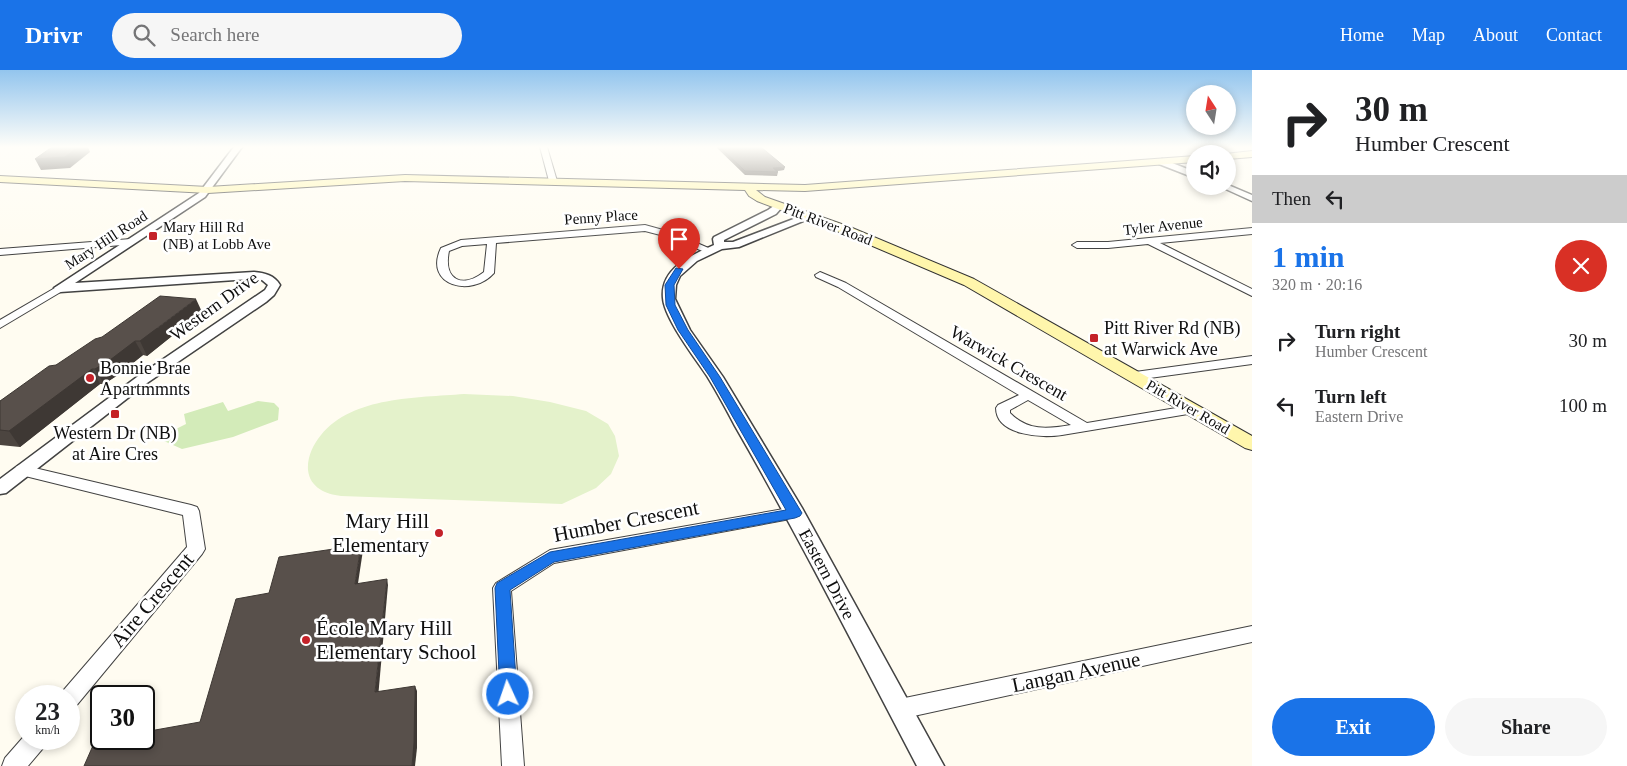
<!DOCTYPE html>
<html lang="en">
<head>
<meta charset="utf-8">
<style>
	:root { --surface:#fff; --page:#f6f6f6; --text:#202124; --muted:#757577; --accent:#1a73e8 }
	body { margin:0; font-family:"Times New Roman",serif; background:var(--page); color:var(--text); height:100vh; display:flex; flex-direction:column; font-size:19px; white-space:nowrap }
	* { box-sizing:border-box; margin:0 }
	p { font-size:16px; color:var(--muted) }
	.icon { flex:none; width:28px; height:28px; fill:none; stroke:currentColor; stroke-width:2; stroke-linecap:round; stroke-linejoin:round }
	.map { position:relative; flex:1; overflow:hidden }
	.panel { display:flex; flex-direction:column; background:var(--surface); width:375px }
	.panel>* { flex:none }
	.banner { background:#fff; color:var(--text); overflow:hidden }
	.needle { width:32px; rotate:348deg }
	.fabs { position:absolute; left:1186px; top:15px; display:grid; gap:10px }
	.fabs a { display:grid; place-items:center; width:50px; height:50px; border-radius:50%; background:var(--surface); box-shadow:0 2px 8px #0003; font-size:25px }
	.speed { position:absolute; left:15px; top:615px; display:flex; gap:10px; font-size:25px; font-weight:700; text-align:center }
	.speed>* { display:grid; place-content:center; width:65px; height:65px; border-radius:50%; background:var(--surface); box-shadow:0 2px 8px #0003; line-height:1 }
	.speed small { font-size:12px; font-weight:400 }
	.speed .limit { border:2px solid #111; border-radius:8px; background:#fff; color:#111 }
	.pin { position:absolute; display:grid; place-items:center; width:42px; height:42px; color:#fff; margin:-51px -21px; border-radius:50% 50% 50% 0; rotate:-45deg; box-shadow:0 0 5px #0007 }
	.pin .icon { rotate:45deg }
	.me { position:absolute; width:55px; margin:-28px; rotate:357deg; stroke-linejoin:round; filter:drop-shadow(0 0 4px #0008) }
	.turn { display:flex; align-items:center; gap:18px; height:105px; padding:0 20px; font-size:22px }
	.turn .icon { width:65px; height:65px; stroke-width:2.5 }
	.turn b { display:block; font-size:35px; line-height:42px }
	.then { display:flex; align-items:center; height:48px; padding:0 20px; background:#0003; gap:10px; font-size:19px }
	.round { display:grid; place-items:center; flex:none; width:52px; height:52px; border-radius:26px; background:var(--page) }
	.summary { display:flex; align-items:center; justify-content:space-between; height:85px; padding:0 20px }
	h1 { font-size:30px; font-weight:700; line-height:38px; color:var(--accent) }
	.primary-button { display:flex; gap:10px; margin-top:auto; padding:10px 20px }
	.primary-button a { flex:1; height:58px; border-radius:30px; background:var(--accent); color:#fff; font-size:20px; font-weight:700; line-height:58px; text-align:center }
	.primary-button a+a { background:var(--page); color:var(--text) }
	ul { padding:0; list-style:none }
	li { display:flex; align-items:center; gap:15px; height:65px; padding:0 20px }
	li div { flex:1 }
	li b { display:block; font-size:19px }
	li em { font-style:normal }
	header { display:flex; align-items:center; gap:30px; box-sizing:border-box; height:70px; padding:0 25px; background:var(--accent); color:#fff }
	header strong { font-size:24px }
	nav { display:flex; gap:28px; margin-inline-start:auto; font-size:18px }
	.search { width:350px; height:45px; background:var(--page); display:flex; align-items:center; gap:12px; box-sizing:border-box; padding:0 18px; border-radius:28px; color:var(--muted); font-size:19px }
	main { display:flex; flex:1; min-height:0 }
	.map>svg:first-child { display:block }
	.green { fill:#d3ebb9 }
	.pitch { fill:#e4f2cb }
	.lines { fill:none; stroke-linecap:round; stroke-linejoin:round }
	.minor-casing { stroke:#424242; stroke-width:2 }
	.tertiary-casing { stroke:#424242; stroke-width:3 }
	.secondary-casing { stroke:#313131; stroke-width:2 }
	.minor { fill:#fff; fill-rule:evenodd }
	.tertiary { fill:#fff; fill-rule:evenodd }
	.secondary { fill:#fff6ac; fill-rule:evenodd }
	.wall { fill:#4c4540 }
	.shaded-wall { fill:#3e3834 }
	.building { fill:#58504b; stroke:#3e3834 }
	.route { fill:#1a73e8; stroke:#114b97 }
	.poi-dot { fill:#c42229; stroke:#fff; stroke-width:2 }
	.labels { text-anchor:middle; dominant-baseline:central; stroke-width:5; stroke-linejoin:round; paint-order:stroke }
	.far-street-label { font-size:15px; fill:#0f0f0f; stroke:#fff }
	.far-poi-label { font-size:15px; fill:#0f0f0f; stroke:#fff; text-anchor:start }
	.street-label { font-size:18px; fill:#0f0f0f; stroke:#fff }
	.poi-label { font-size:18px; fill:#0f0f0f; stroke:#fff; text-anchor:start }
	.near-poi-label { font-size:21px; fill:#0f0f0f; stroke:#fff; text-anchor:end }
	.near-street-label { font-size:21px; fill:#0f0f0f; stroke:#fff }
</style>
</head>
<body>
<header>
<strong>Drivr</strong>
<div class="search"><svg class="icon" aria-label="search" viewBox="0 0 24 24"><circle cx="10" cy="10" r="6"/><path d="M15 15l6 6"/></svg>Search here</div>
<nav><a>Home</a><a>Map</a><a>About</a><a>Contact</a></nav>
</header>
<main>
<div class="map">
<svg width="1252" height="696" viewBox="0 0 1252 696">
	<rect width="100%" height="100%" fill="#fffcf1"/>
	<path class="green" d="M 258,331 L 274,333 L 279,338 L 278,350 L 233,367 L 182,379 L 164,371 L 170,362 L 186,354 L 184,344 L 223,332 L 228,341 Z"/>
	<path class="pitch" d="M 464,324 L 513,326 L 550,332 L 586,341 L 608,354 L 615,366 L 619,386 L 611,404 L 596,418 L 562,434 L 341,426 C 326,424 310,418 308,400 C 307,387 313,375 321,365 C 353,326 417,328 464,324 Z"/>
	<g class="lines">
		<defs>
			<g id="minor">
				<path d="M 540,77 L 547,77 L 557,111 L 556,113 L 549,111 Z"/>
				<path d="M 645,155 L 674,163 L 713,180 L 708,183 L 705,182 L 668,167 L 645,161 L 496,173 L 494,203 C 472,228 423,216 441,178 L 461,170 ZM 487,174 L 484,202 C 462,219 443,210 449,181 L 462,176 Z"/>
				<path d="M 1252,158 L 1252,164 L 1160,173 L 1252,219 L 1252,226 L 1148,174 L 1108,178 L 1077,178 L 1072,175 L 1077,172 L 1108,172 Z"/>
				<path d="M 131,169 L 134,170 L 134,174 L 0,185 L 0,179 Z"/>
				<path d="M 820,202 L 846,213 L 1087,353 L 1194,335 L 1201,339 L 1194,343 L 1062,365 C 1043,368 996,366 996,338 L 998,335 L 1019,325 L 838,217 L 816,207 L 815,205 ZM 1028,330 L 1071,355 C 1047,359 1028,361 1010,343 L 1010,340 Z"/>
				<path d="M 60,215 L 65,218 L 64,220 L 0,258 L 0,250 Z"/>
				<path d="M 1252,286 L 1252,294 L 1135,310 L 1129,306 L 1135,302 Z"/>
				<path d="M 22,395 L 191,435 L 197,437 L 199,441 L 205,479 L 202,484 L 76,636 L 69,639 L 69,626 L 60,626 L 62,622 L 187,477 L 183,445 L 17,404 L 14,400 L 17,396 Z"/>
				<path d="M 795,437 L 801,439 L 803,443 L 801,447 L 554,493 L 511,521 L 524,696 L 502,696 L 493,518 L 496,513 L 550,480 Z"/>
				<path d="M 1252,556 L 1252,572 L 900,649 L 893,646 L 889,639 L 893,632 L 900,629 Z"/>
				<path d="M 26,664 L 26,669 L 47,669 L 44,677 L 28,696 L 2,696 L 5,688 Z"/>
			</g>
			<g id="tertiary">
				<path d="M 234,77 L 242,77 L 205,127 L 75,213 L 254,202 C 265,203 274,205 280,215 L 274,225 L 266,232 L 147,313 L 6,423 L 0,424 L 0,409 L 137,307 L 265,220 L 268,215 L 262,210 L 250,209 L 60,222 L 54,218 L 199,123 Z"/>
				<path d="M 1162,89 L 1195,102 L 1195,108 L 1159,94 L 1158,92 Z"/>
				<path d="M 1228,115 L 1252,125 L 1252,131 L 1219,116 L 1228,116 Z"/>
				<path d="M 778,133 L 783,136 L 776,144 L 724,170 L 724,172 L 733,172 L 804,145 L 812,145 L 813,147 L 739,177 L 722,179 L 697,191 L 680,206 L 676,215 L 675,229 L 690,260 L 723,307 L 802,438 L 944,696 L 917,696 C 857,582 799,467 735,356 C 726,339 717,322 707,306 C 695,288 664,248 663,228 C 660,198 692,185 714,175 L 713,169 L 714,167 L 768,140 Z"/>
			</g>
			<g id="secondary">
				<path d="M 1252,81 L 1252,87 L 1228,89 L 1228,84 L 1225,84 Z"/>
				<path d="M 1195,86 L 1195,92 L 805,121 L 756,120 L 765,127 L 850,157 L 974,209 L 1252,366 L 1252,380 L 1245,378 L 964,215 L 842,163 L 757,131 L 749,126 L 745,120 L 405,111 L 208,123 L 0,112 L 0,106 L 208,117 L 405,105 L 805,115 Z"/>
			</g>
		</defs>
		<use href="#minor" class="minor-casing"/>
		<use href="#tertiary" class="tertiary-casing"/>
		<use href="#secondary" class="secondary-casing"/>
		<use href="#minor" class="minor"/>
		<use href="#tertiary" class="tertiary"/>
		<use href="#secondary" class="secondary"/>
	</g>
	<g class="wall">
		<path d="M 716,77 L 761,77 L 784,100 L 777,101 L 778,102 L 777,106 L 745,105 Z"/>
		<path d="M 202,242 L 147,286 L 143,285 L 118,305 L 104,314 L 100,314 L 20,377 L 0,375 L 0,331 L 56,295 Z"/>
	</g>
	<g class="shaded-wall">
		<path d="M 78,77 L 88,77 L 90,82 L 70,98 L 41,100 L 35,89 Z"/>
		<path d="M 785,97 L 784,100 L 772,101 L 773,98 Z"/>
		<path d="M 196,229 L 202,242 L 147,286 L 140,271 Z"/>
		<path d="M 135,271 L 143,285 L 118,305 L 104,314 L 95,299 Z"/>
		<path d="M 92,299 L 100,314 L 20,377 L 9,361 Z"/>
		<path d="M 361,475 L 363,480 L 357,520 L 355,514 Z"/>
		<path d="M 387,509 L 388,515 L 378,628 L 375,622 Z"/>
		<path d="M 415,616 L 417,621 L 417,678 L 415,696 L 412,696 Z"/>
	</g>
	<g class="building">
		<path d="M 52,77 L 78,77 L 65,87 L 35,89 Z"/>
		<path d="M 720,77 L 761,77 L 785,97 L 773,98 L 778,102 L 745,101 Z"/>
		<path d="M 160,226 L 196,229 L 140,271 L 135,271 L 110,290 L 95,299 L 92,299 L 9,361 L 0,360 L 0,331 L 49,296 L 56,295 L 95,269 L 102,267 Z"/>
		<path d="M 361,475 L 355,514 L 387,509 L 375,622 L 415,616 L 414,673 L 412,696 L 84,696 L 95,671 L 107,669 L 144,669 L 144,662 L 200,652 L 236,529 L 269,523 L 279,487 Z"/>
	</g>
	<linearGradient id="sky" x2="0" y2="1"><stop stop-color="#93c5ee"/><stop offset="0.44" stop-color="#fffef9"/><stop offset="1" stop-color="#fffef9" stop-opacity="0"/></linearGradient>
	<rect width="1252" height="175" fill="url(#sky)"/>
	<path class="route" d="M 676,198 L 683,199 L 674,215 L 675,235 L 688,260 L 720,307 L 802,443 L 800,446 L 795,448 L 554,492 L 510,520 L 517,624 L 514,629 L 508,632 L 502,629 L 500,624 L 495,518 L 497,513 L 550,482 L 786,440 L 710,307 L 678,260 L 666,235 L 665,215 Z"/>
	<g class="poi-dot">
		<rect x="148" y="161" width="10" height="10" rx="2.5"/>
		<rect x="1089" y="263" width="10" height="10" rx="2.5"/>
		<circle cx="90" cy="308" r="5"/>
		<rect x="110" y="339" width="10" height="10" rx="2.5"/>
		<circle cx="439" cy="463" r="5"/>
		<circle cx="306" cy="570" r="5"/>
	</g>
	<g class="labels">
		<g class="far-street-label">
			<text transform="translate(601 147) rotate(-4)">Penny Place</text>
			<text transform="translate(828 154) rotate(21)">Pitt River Road</text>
			<text transform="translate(1163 156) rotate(-6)">Tyler Avenue</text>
			<text transform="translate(106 170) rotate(-33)">Mary Hill Road</text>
			<text transform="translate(1188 337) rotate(30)">Pitt River Road</text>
		</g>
		<g class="far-poi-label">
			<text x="163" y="157">Mary Hill Rd<tspan x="163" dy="17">(NB) at Lobb Ave</tspan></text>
		</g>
		<g class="street-label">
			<text transform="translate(214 236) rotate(-36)">Western Drive</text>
			<text transform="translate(1009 293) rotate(30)">Warwick Crescent</text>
			<text transform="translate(827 504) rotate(62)">Eastern Drive</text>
		</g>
		<g class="poi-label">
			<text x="1104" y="258">Pitt River Rd (NB)<tspan x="1104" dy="21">at Warwick Ave</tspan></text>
			<text x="100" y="298">Bonnie Brae<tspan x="100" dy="21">Apartmmnts</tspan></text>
			<text x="115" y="363" text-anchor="middle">Western Dr (NB)<tspan x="115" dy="21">at Aire Cres</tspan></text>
		</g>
		<g class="near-poi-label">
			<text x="429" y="451">Mary Hill<tspan x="429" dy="24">Elementary</tspan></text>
			<text x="316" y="558" text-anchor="start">École Mary Hill<tspan x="316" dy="24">Elementary School</tspan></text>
		</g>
		<g class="near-street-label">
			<text transform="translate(626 451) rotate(-11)">Humber Crescent</text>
			<text transform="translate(152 530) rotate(-50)">Aire Crescent</text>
			<text transform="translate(1076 602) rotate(-12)">Langan Avenue</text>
		</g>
	</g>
</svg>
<div class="fabs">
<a><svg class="needle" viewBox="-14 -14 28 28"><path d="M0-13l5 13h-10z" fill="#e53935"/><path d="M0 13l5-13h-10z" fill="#757577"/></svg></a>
<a><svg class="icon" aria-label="sound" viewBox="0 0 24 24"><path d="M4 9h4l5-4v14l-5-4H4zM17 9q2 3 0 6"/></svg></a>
</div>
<div class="speed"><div>23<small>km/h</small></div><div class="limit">30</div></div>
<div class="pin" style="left:679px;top:199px;background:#d93025"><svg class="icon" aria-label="arrive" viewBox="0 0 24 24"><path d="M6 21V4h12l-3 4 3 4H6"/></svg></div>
<svg class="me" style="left:508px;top:624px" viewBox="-20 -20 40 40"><circle r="17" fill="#1a73e8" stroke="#fff" stroke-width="3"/><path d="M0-11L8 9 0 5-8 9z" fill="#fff"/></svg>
</div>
<section class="panel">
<div class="banner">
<div class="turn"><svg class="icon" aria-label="right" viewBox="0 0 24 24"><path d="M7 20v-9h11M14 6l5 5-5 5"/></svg><div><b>30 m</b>Humber Crescent</div></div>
<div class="then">Then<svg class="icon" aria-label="left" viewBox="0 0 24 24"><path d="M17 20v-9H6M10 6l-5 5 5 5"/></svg></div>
</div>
<div class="summary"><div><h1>1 min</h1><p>320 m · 20:16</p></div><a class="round" style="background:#d93025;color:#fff"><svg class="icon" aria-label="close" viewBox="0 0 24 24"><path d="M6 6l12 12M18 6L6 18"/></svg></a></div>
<ul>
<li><svg class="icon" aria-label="right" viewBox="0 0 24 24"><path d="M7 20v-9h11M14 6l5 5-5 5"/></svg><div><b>Turn right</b><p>Humber Crescent</p></div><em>30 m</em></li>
<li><svg class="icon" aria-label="left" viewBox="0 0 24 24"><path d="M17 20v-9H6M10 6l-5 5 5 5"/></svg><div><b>Turn left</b><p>Eastern Drive</p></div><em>100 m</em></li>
</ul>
<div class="primary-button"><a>Exit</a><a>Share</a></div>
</section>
</main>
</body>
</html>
